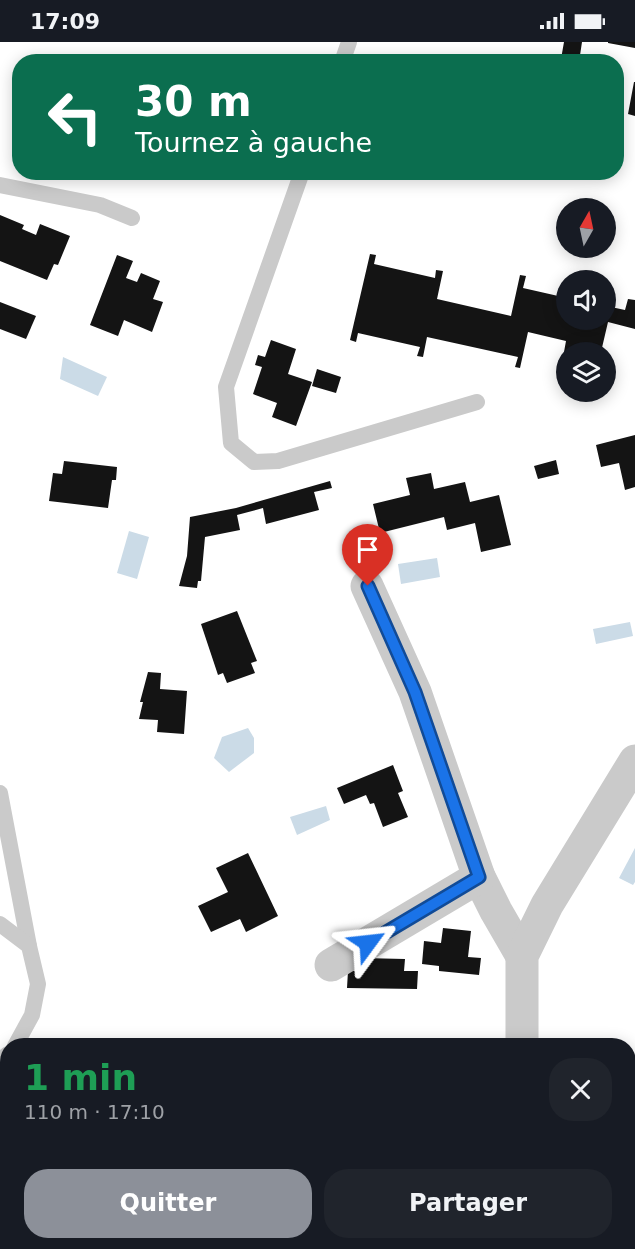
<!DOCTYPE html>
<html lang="fr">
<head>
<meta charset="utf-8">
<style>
	:root { --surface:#171b24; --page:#20242c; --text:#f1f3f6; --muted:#9ea1a6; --accent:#8c9099 }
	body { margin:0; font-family:"DejaVu Sans",sans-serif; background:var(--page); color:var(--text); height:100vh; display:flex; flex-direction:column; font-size:22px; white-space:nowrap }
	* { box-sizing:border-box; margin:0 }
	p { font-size:20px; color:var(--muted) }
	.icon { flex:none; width:33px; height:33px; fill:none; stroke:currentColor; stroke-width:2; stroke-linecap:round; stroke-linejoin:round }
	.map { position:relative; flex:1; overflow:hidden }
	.side { position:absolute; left:0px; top:996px; width:636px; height:212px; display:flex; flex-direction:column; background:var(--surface); border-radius:24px 24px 0 0; box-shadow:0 3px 15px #0003 }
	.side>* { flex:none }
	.banner { position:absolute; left:12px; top:12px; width:612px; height:126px; border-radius:24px; box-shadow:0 3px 15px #0003; background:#0b6e4f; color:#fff; overflow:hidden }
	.needle { width:39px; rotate:9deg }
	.fabs { position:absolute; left:556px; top:156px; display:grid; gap:12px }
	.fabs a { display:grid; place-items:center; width:60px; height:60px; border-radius:50%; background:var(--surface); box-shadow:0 3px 15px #0003; font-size:30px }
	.pin { position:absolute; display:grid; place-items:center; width:51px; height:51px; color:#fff; margin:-62px -26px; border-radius:50% 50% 50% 0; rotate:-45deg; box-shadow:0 0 6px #0007 }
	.pin .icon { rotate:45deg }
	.me { position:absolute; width:66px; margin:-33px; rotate:60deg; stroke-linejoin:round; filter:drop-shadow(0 0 4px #0008) }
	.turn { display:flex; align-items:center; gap:21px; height:126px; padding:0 24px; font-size:27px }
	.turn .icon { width:78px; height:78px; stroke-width:2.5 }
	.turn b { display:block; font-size:42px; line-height:51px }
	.round { display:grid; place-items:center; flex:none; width:63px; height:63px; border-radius:24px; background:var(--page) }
	.head { display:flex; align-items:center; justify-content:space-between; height:102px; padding:0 24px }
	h1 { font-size:36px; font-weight:700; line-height:45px; color:#1e9e55 }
	.primary-button { display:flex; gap:12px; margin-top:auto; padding:12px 24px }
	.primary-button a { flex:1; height:69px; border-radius:24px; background:var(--accent); color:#fff; font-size:24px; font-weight:700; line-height:69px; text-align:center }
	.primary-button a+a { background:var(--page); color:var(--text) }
	.status { display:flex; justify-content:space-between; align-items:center; height:42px; padding:0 30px; background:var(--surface); direction:ltr }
	.status svg { height:16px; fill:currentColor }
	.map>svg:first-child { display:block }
	.water { fill:#cbdbe7 }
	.building { fill:#141414 }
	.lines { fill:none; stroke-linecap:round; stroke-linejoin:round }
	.service { stroke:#cacaca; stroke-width:16 }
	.minor { stroke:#cacaca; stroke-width:33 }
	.tertiary { stroke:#cacaca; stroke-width:33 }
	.route-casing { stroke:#114b97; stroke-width:15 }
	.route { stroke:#1a73e8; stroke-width:10 }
</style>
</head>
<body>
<div class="status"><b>17:09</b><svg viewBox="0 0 49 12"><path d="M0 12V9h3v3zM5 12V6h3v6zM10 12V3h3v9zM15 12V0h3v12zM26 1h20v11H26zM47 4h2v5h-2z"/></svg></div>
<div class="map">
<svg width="635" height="1207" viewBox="0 0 635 1207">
	<rect width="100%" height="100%" fill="#fff"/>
	<g class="water">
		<path d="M 63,315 L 107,335 L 98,354 L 60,337 Z"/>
		<path d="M 129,489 L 149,495 L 137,537 L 117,531 Z"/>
		<path d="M 437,516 L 440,535 L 401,542 L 398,522 Z"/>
		<path d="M 630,580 L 633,594 L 596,602 L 593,587 Z"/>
		<path d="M 248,686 L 254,696 L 254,711 L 229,730 L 214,716 L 222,695 Z"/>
		<path d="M 326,764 L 330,778 L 297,793 L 290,775 Z"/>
		<path d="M 635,806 L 635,840 L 633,843 L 619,836 Z"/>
	</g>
	<g class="building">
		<path d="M 564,0 L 582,0 L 579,20 L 535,20 L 536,12 L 561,17 Z"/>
		<path d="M 608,0 L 635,0 L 635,6 L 608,1 Z"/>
		<path d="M 634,40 L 635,40 L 635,74 L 628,72 Z"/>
		<path d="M 0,173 L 24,183 L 22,187 L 36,193 L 40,182 L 70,194 L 58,223 L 54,222 L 47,238 L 0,219 Z"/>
		<path d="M 370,212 L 376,213 L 374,222 L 435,236 L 436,228 L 443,229 L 437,257 L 511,274 L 520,233 L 526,234 L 523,246 L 567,256 L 567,278 L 606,278 L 606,253 L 613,255 L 611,265 L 625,268 L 628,257 L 635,258 L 635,287 L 608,280 L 601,310 L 564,310 L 566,299 L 528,290 L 520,326 L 515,325 L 518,315 L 427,295 L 423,315 L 417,314 L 420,305 L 358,291 L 356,300 L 350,298 Z"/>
		<path d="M 117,213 L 133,219 L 126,236 L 137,240 L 141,231 L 160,239 L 153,257 L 163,260 L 152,290 L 124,278 L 118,294 L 90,283 Z"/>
		<path d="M 0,260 L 36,274 L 26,297 L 0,287 Z"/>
		<path d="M 271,298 L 296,307 L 288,332 L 312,340 L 296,384 L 272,375 L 277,361 L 253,352 L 262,325 L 255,323 L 258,313 L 265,315 Z"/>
		<path d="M 317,327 L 341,335 L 336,351 L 312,344 Z"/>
		<path d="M 635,393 L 635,445 L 625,448 L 619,421 L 601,425 L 596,403 Z"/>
		<path d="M 556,418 L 559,432 L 538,437 L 534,424 Z"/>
		<path d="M 64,419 L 117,425 L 116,438 L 112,438 L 108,466 L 49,459 L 53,431 L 62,432 Z"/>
		<path d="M 431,431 L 434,447 L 465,440 L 470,460 L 499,453 L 511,503 L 481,510 L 475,481 L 447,488 L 444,475 L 380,491 L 373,462 L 410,453 L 406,436 Z"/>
		<path d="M 330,439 L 332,446 L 314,450 L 319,468 L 266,482 L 263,466 L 237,473 L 240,488 L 205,495 L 201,539 L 198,539 L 197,546 L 179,544 L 187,514 L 190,475 L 236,466 Z"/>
		<path d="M 237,569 L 257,619 L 251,621 L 255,631 L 227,641 L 223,631 L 218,633 L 201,582 Z"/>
		<path d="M 148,630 L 161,631 L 160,647 L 187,649 L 184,692 L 157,690 L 158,678 L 139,677 L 143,660 L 140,660 Z"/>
		<path d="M 393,723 L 403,749 L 398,751 L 408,775 L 383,785 L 374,761 L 370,762 L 366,753 L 344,762 L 337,746 Z"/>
		<path d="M 248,811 L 278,874 L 246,890 L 240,877 L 211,890 L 198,864 L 228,850 L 216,826 Z"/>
		<path d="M 443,886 L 471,889 L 468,915 L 481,916 L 479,933 L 439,929 L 439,924 L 422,922 L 424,899 L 441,901 Z"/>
		<path d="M 362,916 L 405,917 L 404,929 L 418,929 L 417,947 L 347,946 L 348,929 L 361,929 Z"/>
		<path d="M 364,1200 L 427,1200 L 424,1207 L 378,1207 Z"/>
	</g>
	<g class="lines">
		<g class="service">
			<path d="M 342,20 L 349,0"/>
			<path d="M 302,130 L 226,345 L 231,401 L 254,420 L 278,419 L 477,360"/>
			<path d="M 0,143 L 100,163 L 132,176"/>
			<path d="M 0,751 L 29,904"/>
			<path d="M 0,882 L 29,904 L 38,942 L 32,973 L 15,1004"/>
			<path d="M 0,1018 L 8,1012"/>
			<path d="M 473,1207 L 478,1200"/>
		</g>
		<g class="minor">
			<path d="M 367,544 L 415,650 L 479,835 L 496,869 L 522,914"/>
			<path d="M 331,923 L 479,835"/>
			<path d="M 522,1004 L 522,914 L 547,863 L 635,719"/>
		</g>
		<g class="tertiary">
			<path d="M 0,1078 L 8,1076"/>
			<path d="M 607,1200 L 616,1207"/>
		</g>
	</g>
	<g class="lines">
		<defs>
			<path id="route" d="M 368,544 L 415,650 L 479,835 L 368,901"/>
		</defs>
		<use href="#route" class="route-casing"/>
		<use href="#route" class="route"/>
	</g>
</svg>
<div class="fabs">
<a><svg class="needle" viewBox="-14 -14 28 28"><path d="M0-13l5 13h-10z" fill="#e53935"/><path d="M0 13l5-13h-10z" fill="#9ea1a6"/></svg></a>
<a><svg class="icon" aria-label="sound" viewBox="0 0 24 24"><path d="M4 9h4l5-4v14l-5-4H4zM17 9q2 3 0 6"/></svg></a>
<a><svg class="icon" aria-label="layers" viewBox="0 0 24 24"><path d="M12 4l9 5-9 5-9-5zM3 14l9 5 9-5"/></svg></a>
</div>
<div class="pin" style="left:368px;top:544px;background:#d93025"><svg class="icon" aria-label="arrive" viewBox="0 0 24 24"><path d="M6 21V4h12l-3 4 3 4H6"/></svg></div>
<svg class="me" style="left:368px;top:901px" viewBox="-20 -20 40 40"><path d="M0-17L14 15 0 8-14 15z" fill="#1a73e8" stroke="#fff" stroke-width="4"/></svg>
<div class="banner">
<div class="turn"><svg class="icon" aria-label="left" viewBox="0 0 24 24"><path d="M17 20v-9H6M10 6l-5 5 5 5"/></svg><div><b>30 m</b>Tournez à gauche</div></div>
</div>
<section class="side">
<div class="head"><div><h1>1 min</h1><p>110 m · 17:10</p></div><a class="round"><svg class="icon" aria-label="close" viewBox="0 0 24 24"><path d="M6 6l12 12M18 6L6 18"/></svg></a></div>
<div class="primary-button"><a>Quitter</a><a>Partager</a></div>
</section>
</div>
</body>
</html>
